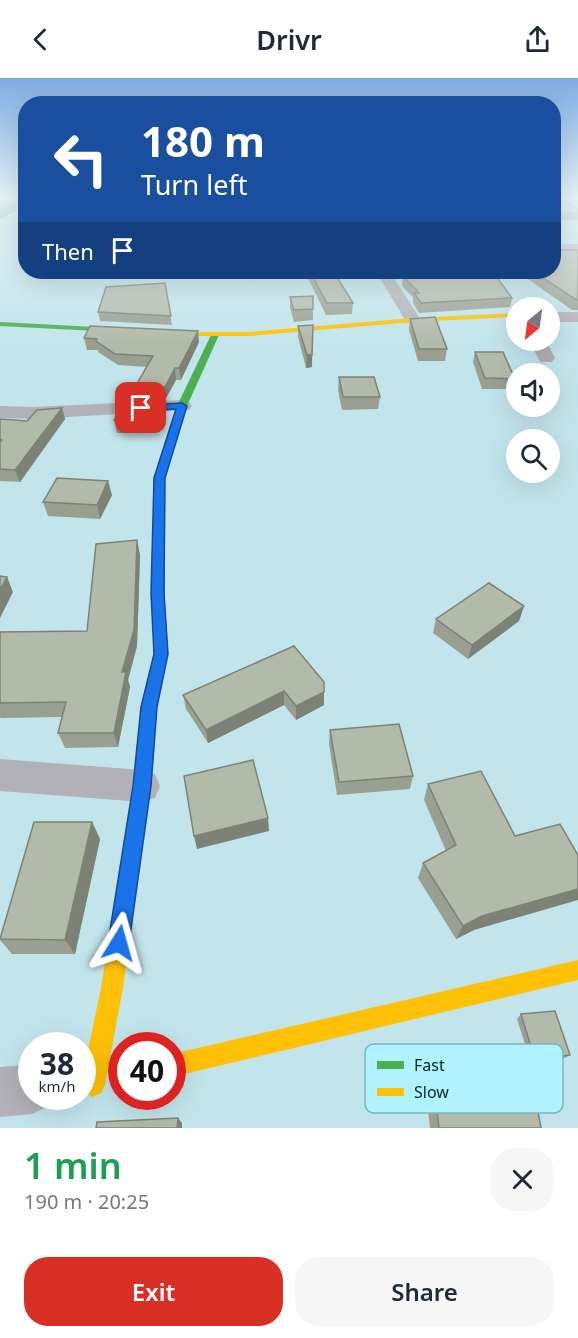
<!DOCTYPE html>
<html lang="en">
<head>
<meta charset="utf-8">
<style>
	:root { --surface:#fff; --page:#f6f6f7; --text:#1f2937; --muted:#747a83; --accent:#d93025 }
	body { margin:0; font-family:"Noto Sans",sans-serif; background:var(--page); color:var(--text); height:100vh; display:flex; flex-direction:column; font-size:22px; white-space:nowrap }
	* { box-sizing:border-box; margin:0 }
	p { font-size:20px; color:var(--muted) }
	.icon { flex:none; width:33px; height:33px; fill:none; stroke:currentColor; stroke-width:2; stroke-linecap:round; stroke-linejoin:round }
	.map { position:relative; height:1050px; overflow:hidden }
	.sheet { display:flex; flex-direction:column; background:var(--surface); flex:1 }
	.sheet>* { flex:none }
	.hud { position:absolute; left:18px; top:18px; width:543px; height:183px; border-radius:24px; box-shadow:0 6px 24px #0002; background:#1a4fa0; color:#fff; overflow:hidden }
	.needle { width:39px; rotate:209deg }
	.controls { position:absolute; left:506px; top:219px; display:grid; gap:12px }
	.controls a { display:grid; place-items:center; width:54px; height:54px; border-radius:50%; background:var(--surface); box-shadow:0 6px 24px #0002; font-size:30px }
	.speed { position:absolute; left:18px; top:954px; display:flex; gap:12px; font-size:30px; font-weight:700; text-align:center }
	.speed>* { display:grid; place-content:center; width:78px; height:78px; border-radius:50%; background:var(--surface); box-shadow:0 6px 24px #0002; line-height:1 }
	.speed small { font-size:15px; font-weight:400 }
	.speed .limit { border:9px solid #d22; background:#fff; color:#111 }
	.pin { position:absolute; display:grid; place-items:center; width:51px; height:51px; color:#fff; margin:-26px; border-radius:12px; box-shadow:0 3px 9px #0006 }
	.me { position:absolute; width:66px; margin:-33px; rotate:8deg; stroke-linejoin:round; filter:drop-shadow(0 0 4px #0008) }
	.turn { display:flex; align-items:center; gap:21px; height:126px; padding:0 24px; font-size:27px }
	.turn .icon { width:78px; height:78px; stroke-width:2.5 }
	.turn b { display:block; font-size:42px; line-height:51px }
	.then { display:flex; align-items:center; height:57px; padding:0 24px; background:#0003; gap:12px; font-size:22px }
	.round { display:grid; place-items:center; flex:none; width:63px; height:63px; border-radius:24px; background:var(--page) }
	.overview { display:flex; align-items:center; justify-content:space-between; height:102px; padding:0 24px }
	h1 { font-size:36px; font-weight:600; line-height:45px; color:#1e9e55 }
	.primary-button { display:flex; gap:12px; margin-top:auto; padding:12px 24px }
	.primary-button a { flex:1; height:69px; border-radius:24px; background:var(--accent); color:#fff; font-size:24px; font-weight:600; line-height:69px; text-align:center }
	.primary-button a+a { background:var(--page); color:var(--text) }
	header { display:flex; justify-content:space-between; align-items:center; height:78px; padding:0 24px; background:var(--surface); font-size:27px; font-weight:600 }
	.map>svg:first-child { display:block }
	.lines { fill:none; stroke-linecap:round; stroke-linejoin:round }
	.street { fill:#b3b1b8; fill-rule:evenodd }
	.fast { fill:#4caf50; fill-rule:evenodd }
	.slow { fill:#ffc107; fill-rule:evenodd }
	.wall { fill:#99a092 }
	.shaded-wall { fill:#7d8277 }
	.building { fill:#b2baaa; stroke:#7d8277; stroke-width:1.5 }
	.route { fill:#1a73e8; stroke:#114b97; stroke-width:1.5 }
	.key { fill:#b0f2fd; stroke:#7cb5be; stroke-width:1.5 }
	.key-label { font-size:16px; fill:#02272c }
</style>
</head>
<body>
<header><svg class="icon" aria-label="back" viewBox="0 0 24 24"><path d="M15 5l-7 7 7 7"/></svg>Drivr<svg class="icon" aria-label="share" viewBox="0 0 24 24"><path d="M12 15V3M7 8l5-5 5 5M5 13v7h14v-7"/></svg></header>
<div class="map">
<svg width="578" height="1050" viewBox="0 0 578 1050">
	<rect width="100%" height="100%" fill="#c2e5ec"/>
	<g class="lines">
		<g class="street">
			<rect x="554" y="166" width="24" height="8"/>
			<path d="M 376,194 L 390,194 L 421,242 L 419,245 L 407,245 Z"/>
			<rect x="549" y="234" width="29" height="10"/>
			<path d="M 529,262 L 546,262 L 555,280 L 552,284 L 540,284 Z"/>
			<path d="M 182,322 L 189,324 L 192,328 L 189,332 L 33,341 L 0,340 L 0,328 L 33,329 Z"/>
			<path d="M 0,681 L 142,692 L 155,696 L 160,708 L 155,720 L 142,724 L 0,713 Z"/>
			<path d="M 32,986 L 32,1018 L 54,1018 L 49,1028 L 32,1036 L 0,1039 L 0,989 Z"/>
		</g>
		<g class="fast">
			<path d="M 0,244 L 134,251 L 138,253 L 134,255 L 0,248 Z"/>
			<path d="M 212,255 L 219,257 L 187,328 L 164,400 L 165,523 L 158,528 L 151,523 L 154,400 L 177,328 Z"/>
		</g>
		<g class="slow">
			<path d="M 516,235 L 516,239 L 413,244 L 249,258 L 195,258 L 191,256 L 195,254 L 249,254 L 413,240 Z"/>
			<path d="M 158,518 L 165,523 L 168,576 L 157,629 L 151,708 L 123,910 L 105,1007 L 101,1015 L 93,1019 L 85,1015 L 82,1001 L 101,910 L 133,708 L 141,629 L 154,576 L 151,523 Z"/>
			<path d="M 578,882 L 578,902 L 172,999 L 172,976 Z"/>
		</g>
	</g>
	<g class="wall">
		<path d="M 554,119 L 578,131 L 578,142 L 554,143 Z"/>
		<path d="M 568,119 L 578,119 L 578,125 Z"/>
		<path d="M 578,172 L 578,232 L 572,232 L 518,194 L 554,194 Z"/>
		<path d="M 305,194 L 334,194 L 353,225 L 352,236 L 326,237 Z"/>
		<path d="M 403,194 L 493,194 L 512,220 L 510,229 L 419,235 L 413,225 L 413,219 L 402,208 L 403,198 L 405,198 Z"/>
		<path d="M 165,205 L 172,247 L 100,243 L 98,234 Z"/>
		<path d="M 313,218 L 313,242 L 294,244 L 290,230 L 290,219 Z"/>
		<path d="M 410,241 L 447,271 L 445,283 L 418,283 L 409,252 Z"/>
		<path d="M 313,247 L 312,289 L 306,290 L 298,259 L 298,248 Z"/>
		<path d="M 84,260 L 199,264 L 181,302 L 176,302 L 166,320 L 137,321 L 135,309 L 147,289 L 118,287 L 98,274 L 98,272 L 87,272 Z"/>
		<path d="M 475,274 L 515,301 L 512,311 L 482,311 L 473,284 Z"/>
		<path d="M 339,299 L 380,319 L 378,331 L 342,332 L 338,312 Z"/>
		<path d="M 62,330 L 65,341 L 20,404 L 0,403 L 0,341 L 27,343 Z"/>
		<path d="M 156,336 L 151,355 L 117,355 L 114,342 Z"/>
		<path d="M 112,417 L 100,441 L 48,438 L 43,424 Z"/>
		<path d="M 137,462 L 140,477 L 137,568 L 128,602 L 130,609 L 118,669 L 65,670 L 58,655 L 62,639 L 1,640 L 0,639 L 0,554 L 87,553 Z"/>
		<path d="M 524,528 L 519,543 L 468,581 L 433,555 L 436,541 Z"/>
		<path d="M 294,568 L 324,627 L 296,642 L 284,627 L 208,665 L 186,631 L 183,617 Z"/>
		<path d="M 330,652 L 413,698 L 410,711 L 337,717 L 329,666 Z"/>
		<path d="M 428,706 L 515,758 L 474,852 L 456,861 L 418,800 L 423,785 L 446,773 L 424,722 Z"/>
		<path d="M 92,744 L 100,761 L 75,876 L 12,876 L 0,862 L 0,860 Z"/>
		<path d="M 521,936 L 570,977 L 565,980 L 531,985 L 517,941 Z"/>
		<path d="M 435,1014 L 541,1050 L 430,1050 L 427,1023 Z"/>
	</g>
	<g class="shaded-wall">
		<path d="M 26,120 L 26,128 L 0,141 L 0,132 Z"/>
		<path d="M 198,253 L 199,264 L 181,302 L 179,290 Z"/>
		<path d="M 307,277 L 312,277 L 312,289 L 306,290 Z"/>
		<path d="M 175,290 L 176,302 L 166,320 L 165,309 Z"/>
		<path d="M 154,323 L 156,336 L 151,355 L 148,342 Z"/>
		<path d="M 62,330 L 65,341 L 20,404 L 15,392 Z"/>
		<path d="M 108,403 L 112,417 L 100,441 L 97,427 Z"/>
		<path d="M 137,462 L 140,477 L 137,568 L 128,602 L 130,609 L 118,669 L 114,655 Z"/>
		<path d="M 7,499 L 13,514 L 0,540 L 0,512 Z"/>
		<path d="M 524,528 L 519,543 L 468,581 L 472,567 Z"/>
		<path d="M 284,613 L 284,627 L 208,665 L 206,652 Z"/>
		<path d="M 324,614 L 324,627 L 296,642 L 296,628 Z"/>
		<path d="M 268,740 L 269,753 L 197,771 L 194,758 Z"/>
		<path d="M 92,744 L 100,761 L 75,876 L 65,862 Z"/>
		<path d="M 578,811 L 578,822 L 474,852 L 456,861 L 463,848 L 482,838 Z"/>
		<path d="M 178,1040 L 182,1045 L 182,1050 L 177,1050 Z"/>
	</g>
	<g class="building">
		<path d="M 0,119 L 26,119 L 26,120 L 0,132 Z"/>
		<path d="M 554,119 L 560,119 L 578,131 L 578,135 L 554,136 Z"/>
		<path d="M 554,172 L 578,172 L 578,222 L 575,221 L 534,194 L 554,194 Z"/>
		<path d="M 310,194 L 334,194 L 353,225 L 327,225 Z"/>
		<path d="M 409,194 L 493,194 L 512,220 L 421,225 L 414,215 L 419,215 L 403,198 L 411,198 Z"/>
		<path d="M 165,205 L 171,238 L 98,234 L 106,209 Z"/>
		<path d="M 313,218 L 313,231 L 294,232 L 290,219 Z"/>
		<path d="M 435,239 L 447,271 L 419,271 L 410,241 Z"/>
		<path d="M 313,247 L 312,277 L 307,277 L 298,248 Z"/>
		<path d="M 90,248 L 198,253 L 179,290 L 175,290 L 165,309 L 135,309 L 153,278 L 115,276 L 96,263 L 97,261 L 84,260 Z"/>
		<path d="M 475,274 L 503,274 L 515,301 L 485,300 Z"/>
		<path d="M 339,299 L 374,299 L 380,319 L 343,319 Z"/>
		<path d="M 154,323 L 148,342 L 114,342 L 125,325 Z"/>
		<path d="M 62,330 L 15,392 L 0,391 L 0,364 L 2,362 L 0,361 L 0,341 L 27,343 L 37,332 Z"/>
		<path d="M 57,400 L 108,403 L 97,427 L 43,424 Z"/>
		<path d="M 137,462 L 134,552 L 122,594 L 126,594 L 114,655 L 58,655 L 66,624 L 0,625 L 0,554 L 87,553 L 96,466 Z"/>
		<path d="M 0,498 L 7,499 L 0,512 Z"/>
		<path d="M 489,505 L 524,528 L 472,567 L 436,541 Z"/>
		<path d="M 294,568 L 324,604 L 324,614 L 296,628 L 284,613 L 206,652 L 183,617 Z"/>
		<path d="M 399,646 L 413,698 L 339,704 L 330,652 Z"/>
		<path d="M 253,682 L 268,740 L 194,758 L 184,698 Z"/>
		<path d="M 481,693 L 515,758 L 560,746 L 578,777 L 578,811 L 482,838 L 463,848 L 423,785 L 456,767 L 428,706 Z"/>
		<path d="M 34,744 L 92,744 L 65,862 L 0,861 Z"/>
		<path d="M 555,933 L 570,977 L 535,982 L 521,936 Z"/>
		<path d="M 435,1014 L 535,1017 L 541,1050 L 439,1050 Z"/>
		<path d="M 178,1040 L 177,1050 L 96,1050 L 97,1044 Z"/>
	</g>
	<linearGradient id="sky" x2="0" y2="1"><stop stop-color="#7face2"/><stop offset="0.45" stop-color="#e4f3f6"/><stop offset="1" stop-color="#e4f3f6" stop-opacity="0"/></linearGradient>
	<rect width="578" height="266" fill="url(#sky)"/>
	<path class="route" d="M 182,325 L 187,328 L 165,400 L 164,515 L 168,576 L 157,629 L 151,708 L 129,865 L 126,872 L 119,875 L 111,872 L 108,865 L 133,708 L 141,629 L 154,576 L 151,515 L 154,400 L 176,331 L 141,333 L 136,330 L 141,327 Z"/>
	<rect x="365" y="966" width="198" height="69" rx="9" class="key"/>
	<rect x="377" y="983" width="27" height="8" fill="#4caf50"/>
	<rect x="377" y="1010" width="27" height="8" fill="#ffc107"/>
	<g class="key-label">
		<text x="414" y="993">Fast</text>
		<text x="414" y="1020">Slow</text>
	</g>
</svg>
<div class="controls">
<a><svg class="needle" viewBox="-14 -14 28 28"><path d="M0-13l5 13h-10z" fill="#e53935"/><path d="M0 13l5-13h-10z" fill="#747a83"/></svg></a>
<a><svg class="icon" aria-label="sound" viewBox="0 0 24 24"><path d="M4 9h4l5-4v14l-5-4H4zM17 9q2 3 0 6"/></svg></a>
<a><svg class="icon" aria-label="search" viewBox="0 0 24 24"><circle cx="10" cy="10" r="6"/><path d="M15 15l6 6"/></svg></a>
</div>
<div class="speed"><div>38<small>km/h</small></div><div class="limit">40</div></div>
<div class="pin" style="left:141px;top:330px;background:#d93025"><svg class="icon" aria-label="arrive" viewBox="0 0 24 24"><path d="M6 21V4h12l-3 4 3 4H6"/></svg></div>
<svg class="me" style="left:119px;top:865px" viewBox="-20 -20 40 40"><path d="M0-17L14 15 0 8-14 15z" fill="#1a73e8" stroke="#fff" stroke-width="4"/></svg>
<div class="hud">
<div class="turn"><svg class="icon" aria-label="left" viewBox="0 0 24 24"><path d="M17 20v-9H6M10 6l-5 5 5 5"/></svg><div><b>180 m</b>Turn left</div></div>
<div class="then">Then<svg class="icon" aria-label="arrive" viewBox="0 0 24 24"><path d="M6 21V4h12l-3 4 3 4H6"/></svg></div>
</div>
</div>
<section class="sheet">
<div class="overview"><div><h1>1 min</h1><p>190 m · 20:25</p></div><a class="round"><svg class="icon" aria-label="close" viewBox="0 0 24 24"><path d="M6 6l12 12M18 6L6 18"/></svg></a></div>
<div class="primary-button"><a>Exit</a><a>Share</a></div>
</section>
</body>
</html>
